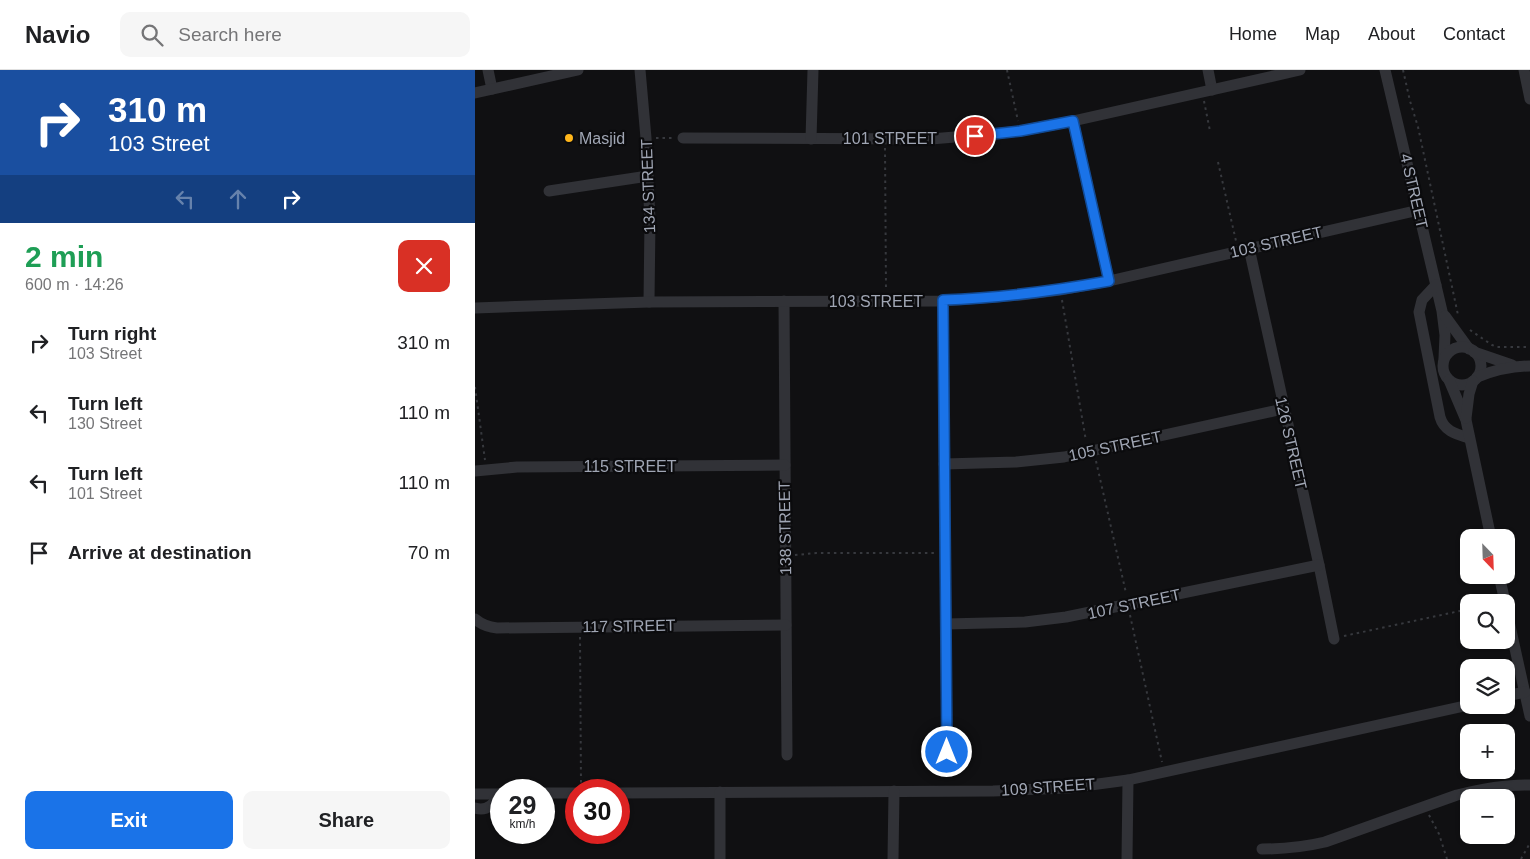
<!DOCTYPE html>
<html lang="en">
<head>
<meta charset="utf-8">
<style>
	:root { --surface:#fff; --page:#f6f6f6; --text:#202124; --muted:#757577; --line:#e0e0e0; --accent:#1a73e8 }
	body { margin:0; font-family:Helvetica,sans-serif; background:var(--page); color:var(--text); height:100vh; display:flex; flex-direction:column; font-size:19px; white-space:nowrap }
	* { box-sizing:border-box; margin:0 }
	p { font-size:16px; color:var(--muted) }
	.icon { flex:none; width:28px; height:28px; fill:none; stroke:currentColor; stroke-width:2; stroke-linecap:round; stroke-linejoin:round }
	.map { position:relative; flex:1; overflow:hidden }
	.side { display:flex; flex-direction:column; background:var(--surface); width:475px }
	.side>* { flex:none }
	.guide { background:#1a4fa0; color:#fff; overflow:hidden }
	.needle { width:32px; rotate:157deg }
	.fabs { position:absolute; left:985px; top:459px; display:grid; gap:10px }
	.fabs a { display:grid; place-items:center; width:55px; height:55px; border-radius:10px; background:var(--surface); box-shadow:0 1px 4px #0004; font-size:25px }
	.speed { position:absolute; left:15px; top:709px; display:flex; gap:10px; font-size:25px; font-weight:700; text-align:center }
	.speed>* { display:grid; place-content:center; width:65px; height:65px; border-radius:50%; background:var(--surface); box-shadow:0 1px 4px #0004; line-height:1 }
	.speed small { font-size:12px; font-weight:400 }
	.speed .limit { border:8px solid #d22; background:#fff; color:#111 }
	.pin { position:absolute; display:grid; place-items:center; width:42px; height:42px; color:#fff; margin:-21px; border:2px solid #fff; border-radius:50%; box-shadow:0 1px 5px #0007 }
	.me { position:absolute; width:55px; margin:-28px; rotate:0deg; stroke-linejoin:round; filter:drop-shadow(0 0 4px #0008) }
	.turn { display:flex; align-items:center; gap:18px; height:105px; padding:0 25px; font-size:22px }
	.turn .icon { width:65px; height:65px; stroke-width:2.5 }
	.turn b { display:block; font-size:35px; line-height:42px }
	.lanes { display:flex; align-items:center; height:48px; padding:0 25px; background:#0003; justify-content:center; gap:25px; direction:ltr }
	.lanes .off { opacity:.35 }
	.round { display:grid; place-items:center; flex:none; width:52px; height:52px; border-radius:10px; background:var(--page) }
	.headline { display:flex; align-items:center; justify-content:space-between; height:85px; padding:0 25px }
	h1 { font-size:30px; font-weight:700; line-height:38px; color:#1e9e55 }
	.action { display:flex; gap:10px; margin-top:auto; padding:10px 25px }
	.action a { flex:1; height:58px; border-radius:10px; background:var(--accent); color:#fff; font-size:20px; font-weight:700; line-height:58px; text-align:center }
	.action a+a { background:var(--page); color:var(--text) }
	ul { padding:0; list-style:none }
	li { display:flex; align-items:center; gap:15px; height:70px; padding:0 25px }
	li div { flex:1 }
	li b { display:block; font-size:19px }
	li em { font-style:normal }
	header { display:flex; align-items:center; gap:30px; box-sizing:border-box; height:70px; padding:0 25px; background:var(--surface); border-bottom:1px solid var(--line) }
	header strong { font-size:24px }
	nav { display:flex; gap:28px; margin-inline-start:auto; font-size:18px }
	.search { width:350px; height:45px; background:var(--page); display:flex; align-items:center; gap:12px; box-sizing:border-box; padding:0 18px; border-radius:10px; color:var(--muted); font-size:19px }
	main { display:flex; flex:1; min-height:0 }
	.map>svg:first-child { display:block }
	.lines { fill:none; stroke-linecap:round; stroke-linejoin:round }
	.path { stroke:#37393e; stroke-width:2; stroke-dasharray:2.5 4; stroke-linecap:butt }
	.minor { stroke:#313237; stroke-width:11 }
	.route-casing { stroke:#114b97; stroke-width:12 }
	.route { stroke:#1a73e8; stroke-width:9 }
	.poi-dot { fill:#ffb61b; stroke:#0b0b0d; stroke-width:2 }
	.labels { text-anchor:middle; dominant-baseline:central; stroke-width:4.5; stroke-linejoin:round; paint-order:stroke }
	.poi-label { font-size:16px; fill:#a0a6b4; stroke:#0b0b0d; text-anchor:start }
	.street-label { font-size:16px; fill:#a0a6b4; stroke:#0b0b0d }
</style>
</head>
<body>
<header>
<strong>Navio</strong>
<div class="search"><svg class="icon" aria-label="search" viewBox="0 0 24 24"><circle cx="10" cy="10" r="6"/><path d="M15 15l6 6"/></svg>Search here</div>
<nav><a>Home</a><a>Map</a><a>About</a><a>Contact</a></nav>
</header>
<main>
<section class="side">
<div class="guide">
<div class="turn"><svg class="icon" aria-label="right" viewBox="0 0 24 24"><path d="M7 20v-9h11M14 6l5 5-5 5"/></svg><div><b>310 m</b>103 Street</div></div>
<div class="lanes"><svg class="icon off" aria-label="left" viewBox="0 0 24 24"><path d="M17 20v-9H6M10 6l-5 5 5 5"/></svg><svg class="icon off" aria-label="ahead" viewBox="0 0 24 24"><path d="M12 20V5M6 11l6-6 6 6"/></svg><svg class="icon" aria-label="right" viewBox="0 0 24 24"><path d="M7 20v-9h11M14 6l5 5-5 5"/></svg></div>
</div>
<div class="headline"><div><h1>2 min</h1><p>600 m · 14:26</p></div><a class="round" style="background:#d93025;color:#fff"><svg class="icon" aria-label="close" viewBox="0 0 24 24"><path d="M6 6l12 12M18 6L6 18"/></svg></a></div>
<ul>
<li><svg class="icon" aria-label="right" viewBox="0 0 24 24"><path d="M7 20v-9h11M14 6l5 5-5 5"/></svg><div><b>Turn right</b><p>103 Street</p></div><em>310 m</em></li>
<li><svg class="icon" aria-label="left" viewBox="0 0 24 24"><path d="M17 20v-9H6M10 6l-5 5 5 5"/></svg><div><b>Turn left</b><p>130 Street</p></div><em>110 m</em></li>
<li><svg class="icon" aria-label="left" viewBox="0 0 24 24"><path d="M17 20v-9H6M10 6l-5 5 5 5"/></svg><div><b>Turn left</b><p>101 Street</p></div><em>110 m</em></li>
<li><svg class="icon" aria-label="arrive" viewBox="0 0 24 24"><path d="M6 21V4h12l-3 4 3 4H6"/></svg><div><b>Arrive at destination</b></div><em>70 m</em></li>
</ul>
<div class="action"><a>Exit</a><a>Share</a></div>
</section>
<div class="map">
<svg width="1055" height="789" viewBox="0 0 1055 789">
	<rect width="100%" height="100%" fill="#101012"/>
	<g class="lines">
		<g class="path">
			<path d="M 532,0 L 543,51"/>
			<path d="M 928,0 L 935,31 L 943,57 L 983,245"/>
			<path d="M 729,31 L 735,61"/>
			<path d="M 181,68 L 199,68"/>
			<path d="M 410,78 L 411,221"/>
			<path d="M 743,92 L 761,171"/>
			<path d="M 587,230 L 611,371"/>
			<path d="M 995,260 L 1017,275 L 1022,277 L 1055,277"/>
			<path d="M 0,317 L 10,390"/>
			<path d="M 621,391 L 651,523"/>
			<path d="M 320,485 L 341,483 L 460,483"/>
			<path d="M 655,545 L 687,692"/>
			<path d="M 869,566 L 994,539"/>
			<path d="M 105,567 L 106,715"/>
			<path d="M 954,745 L 964,764 L 972,789"/>
			<path d="M 1046,789 L 1055,773"/>
		</g>
		<g class="minor">
			<path d="M 13,0 L 17,19"/>
			<path d="M 165,0 L 171,68 L 175,150 L 174,232"/>
			<path d="M 733,0 L 737,20"/>
			<path d="M 910,0 L 967,241 L 970,265 L 969,288"/>
			<path d="M 1049,0 L 1055,29"/>
			<path d="M 0,23 L 103,0"/>
			<path d="M 598,51 L 634,211"/>
			<path d="M 208,68 L 456,69 L 515,64 L 545,61 L 598,51 L 825,0"/>
			<path d="M 336,69 L 338,0"/>
			<path d="M 74,121 L 173,106"/>
			<path d="M 774,178 L 844,495 L 859,569"/>
			<path d="M 961,215 L 947,230 L 944,242 L 965,347 C 969,361 981,364 994,368"/>
			<path d="M 309,231 L 312,685"/>
			<path d="M 468,231 L 472,682"/>
			<path d="M 0,238 L 174,232 L 468,231 L 546,225 L 585,220 L 634,211 L 944,140"/>
			<path d="M 970,246 L 994,279"/>
			<circle cx="987" cy="296" r="19"/>
			<path d="M 999,282 L 1037,295"/>
			<path d="M 1002,307 C 1020,300 1036,296 1055,296"/>
			<path d="M 974,310 L 991,350 L 1016,468"/>
			<path d="M 991,348 L 994,324 L 998,311"/>
			<path d="M 469,394 L 541,392 L 589,387 L 808,339"/>
			<path d="M 0,401 L 42,397 L 310,395"/>
			<path d="M 1024,505 L 1030,532"/>
			<path d="M 1031,538 L 1055,646"/>
			<path d="M 0,549 C 7,555 13,557 22,558 L 311,555"/>
			<path d="M 471,554 L 550,552 L 591,547 L 844,495"/>
			<path d="M 1031,626 L 1050,622"/>
			<path d="M 69,723 L 101,723"/>
			<path d="M 144,723 L 518,721 L 593,718 L 653,710 L 994,635"/>
			<path d="M 0,724 L 26,724"/>
			<path d="M 0,738 C 13,742 19,733 25,724"/>
			<path d="M 787,779 C 809,779 829,777 850,772 L 982,725 C 1006,719 1030,714 1055,715"/>
			<path d="M 245,789 L 245,722"/>
			<path d="M 418,789 L 419,721"/>
			<path d="M 652,789 L 653,710"/>
		</g>
	</g>
	<g class="lines">
		<defs>
			<path id="route" d="M 472,682 L 468,230 C 524,228 579,221 634,211 L 598,51 L 545,61 L 500,66"/>
		</defs>
		<use href="#route" class="route-casing"/>
		<use href="#route" class="route"/>
	</g>
	<circle class="poi-dot" cx="94" cy="68" r="5"/>
	<g class="labels">
		<g class="poi-label">
			<text x="104" y="68">Masjid</text>
		</g>
		<g class="street-label">
			<text x="415" y="68">101 STREET</text>
			<text transform="translate(173 116) rotate(-92)">134 STREET</text>
			<text transform="translate(939 121) rotate(77)">4 STREET</text>
			<text transform="translate(801 172) rotate(-13)">103 STREET</text>
			<text x="401" y="231">103 STREET</text>
			<text transform="translate(816 373) rotate(77)">126 STREET</text>
			<text transform="translate(640 376) rotate(-12)">105 STREET</text>
			<text x="155" y="396">115 STREET</text>
			<text transform="translate(310 458) rotate(-91)">138 STREET</text>
			<text transform="translate(659 534) rotate(-12)">107 STREET</text>
			<text transform="translate(154 556) rotate(-1)">117 STREET</text>
			<text transform="translate(573 717) rotate(-4)">109 STREET</text>
		</g>
	</g>
</svg>
<div class="fabs">
<a><svg class="needle" viewBox="-14 -14 28 28"><path d="M0-13l5 13h-10z" fill="#e53935"/><path d="M0 13l5-13h-10z" fill="#757577"/></svg></a>
<a><svg class="icon" aria-label="search" viewBox="0 0 24 24"><circle cx="10" cy="10" r="6"/><path d="M15 15l6 6"/></svg></a>
<a><svg class="icon" aria-label="layers" viewBox="0 0 24 24"><path d="M12 4l9 5-9 5-9-5zM3 14l9 5 9-5"/></svg></a>
<a>+</a>
<a>−</a>
</div>
<div class="speed"><div>29<small>km/h</small></div><div class="limit">30</div></div>
<div class="pin" style="left:500px;top:66px;background:#d93025"><svg class="icon" aria-label="arrive" viewBox="0 0 24 24"><path d="M6 21V4h12l-3 4 3 4H6"/></svg></div>
<svg class="me" style="left:472px;top:682px" viewBox="-20 -20 40 40"><circle r="17" fill="#1a73e8" stroke="#fff" stroke-width="3"/><path d="M0-11L8 9 0 5-8 9z" fill="#fff"/></svg>
</div>
</main>
</body>
</html>
